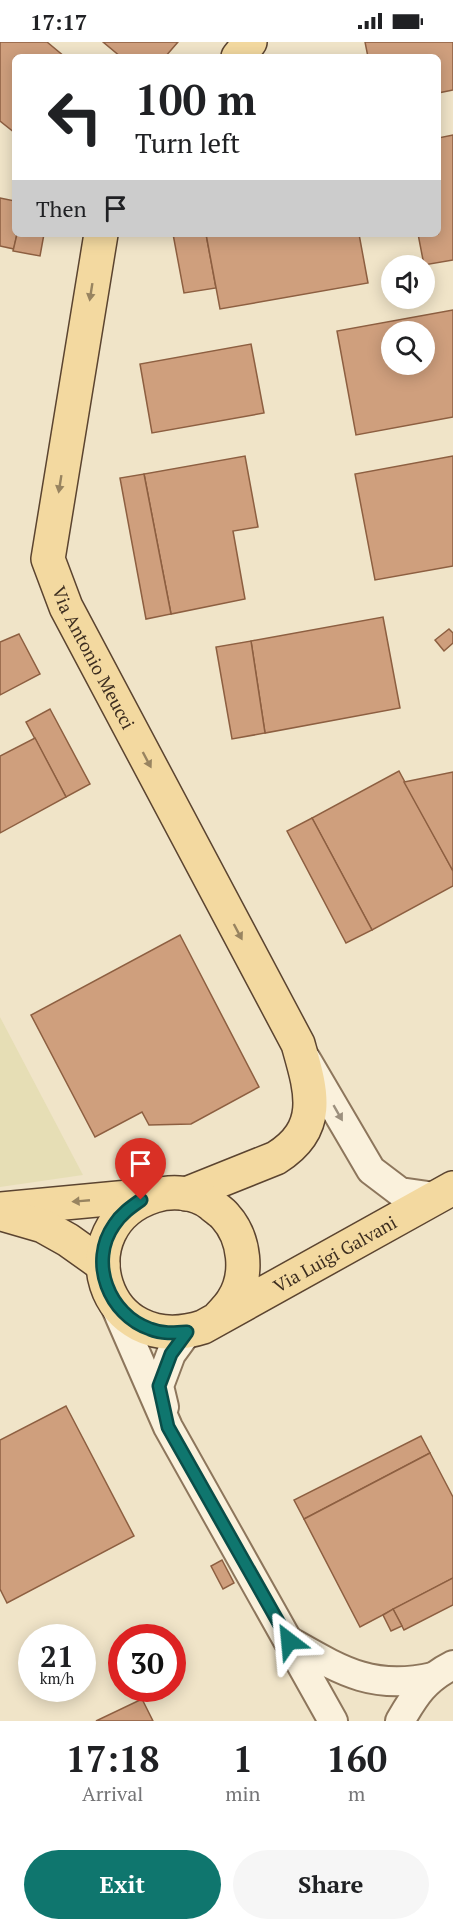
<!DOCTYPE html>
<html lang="en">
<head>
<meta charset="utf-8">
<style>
	:root { --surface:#fff; --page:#f6f6f6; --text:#202124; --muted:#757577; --accent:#0f766e }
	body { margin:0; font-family:"PT Serif",serif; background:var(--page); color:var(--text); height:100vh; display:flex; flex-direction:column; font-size:22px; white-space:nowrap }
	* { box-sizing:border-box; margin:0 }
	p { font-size:20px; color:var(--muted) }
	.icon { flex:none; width:33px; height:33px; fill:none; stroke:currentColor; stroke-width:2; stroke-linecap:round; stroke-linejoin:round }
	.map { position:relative; height:1679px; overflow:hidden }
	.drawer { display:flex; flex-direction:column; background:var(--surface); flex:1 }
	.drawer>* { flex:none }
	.guide { position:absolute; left:12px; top:12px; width:429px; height:183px; border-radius:9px; box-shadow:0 3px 15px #0003; background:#fff; color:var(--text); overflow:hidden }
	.fabs { position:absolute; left:381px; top:213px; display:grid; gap:12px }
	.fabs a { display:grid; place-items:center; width:54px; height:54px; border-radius:50%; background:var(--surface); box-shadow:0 3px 15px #0003; font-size:30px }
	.speed { position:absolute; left:18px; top:1582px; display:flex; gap:12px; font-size:30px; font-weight:700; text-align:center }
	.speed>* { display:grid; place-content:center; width:78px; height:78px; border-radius:50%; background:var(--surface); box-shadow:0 3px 15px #0003; line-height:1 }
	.speed small { font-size:15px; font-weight:400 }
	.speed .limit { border:9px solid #d22; background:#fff; color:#111 }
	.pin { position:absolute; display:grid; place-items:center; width:51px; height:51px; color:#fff; margin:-62px -26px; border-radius:50% 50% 50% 0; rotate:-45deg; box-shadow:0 0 6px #0007 }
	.pin .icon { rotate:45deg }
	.me { position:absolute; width:66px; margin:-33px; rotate:331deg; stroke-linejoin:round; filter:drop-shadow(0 0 4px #0008) }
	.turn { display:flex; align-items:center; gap:21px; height:126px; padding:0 24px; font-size:27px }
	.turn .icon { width:78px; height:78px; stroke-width:2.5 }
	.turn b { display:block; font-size:42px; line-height:51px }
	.then { display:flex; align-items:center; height:57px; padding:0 24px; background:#0003; gap:12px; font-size:22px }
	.eta { display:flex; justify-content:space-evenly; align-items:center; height:102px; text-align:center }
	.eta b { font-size:36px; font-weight:700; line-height:42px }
	.cta { display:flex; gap:12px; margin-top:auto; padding:12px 24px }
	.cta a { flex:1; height:69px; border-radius:36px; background:var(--accent); color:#fff; font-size:24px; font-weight:700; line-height:69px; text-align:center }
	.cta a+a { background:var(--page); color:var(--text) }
	.status { display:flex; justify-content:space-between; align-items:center; height:42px; padding:0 30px; background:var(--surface); direction:ltr }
	.status svg { height:16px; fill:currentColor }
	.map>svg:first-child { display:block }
	.farmland { fill:#e6deb5 }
	.building { fill:#cf9f7d; stroke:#8d5f41; stroke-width:1.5; fill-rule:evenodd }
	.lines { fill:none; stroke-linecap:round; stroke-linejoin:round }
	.minor-casing { stroke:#8d765c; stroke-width:32 }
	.major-casing { stroke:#5b4430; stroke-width:36 }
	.minor { stroke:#faf1dc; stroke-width:28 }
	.major { stroke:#f3d9a0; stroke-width:33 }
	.oneway { fill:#988460 }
	.oneway2 { fill:#9c907e }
	.route-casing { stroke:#0a4d48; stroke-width:15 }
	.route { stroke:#0f766e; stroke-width:10 }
	.labels { text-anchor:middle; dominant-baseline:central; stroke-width:4.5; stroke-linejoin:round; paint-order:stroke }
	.street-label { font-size:18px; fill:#3d2e20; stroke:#f7eed8 }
</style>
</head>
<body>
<div class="status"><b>17:17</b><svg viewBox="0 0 49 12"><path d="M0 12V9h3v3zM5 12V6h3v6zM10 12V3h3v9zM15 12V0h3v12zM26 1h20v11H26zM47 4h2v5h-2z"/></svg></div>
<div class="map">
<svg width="453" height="1679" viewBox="0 0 453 1679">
	<rect width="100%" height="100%" fill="#f0e4c8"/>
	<path class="farmland" d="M 0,975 L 83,1133 L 0,1145 Z"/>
	<g class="building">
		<path d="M 0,0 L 47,0 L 65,15 L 15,15 L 15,91 L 0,79 Z"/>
		<path d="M 103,0 L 178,0 L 165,15 L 121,15 Z"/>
		<path d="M 365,0 L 453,0 L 453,48 L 438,51 L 438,15 L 368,15 Z"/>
		<path d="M 453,93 L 453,218 L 424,223 L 418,192 L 438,192 L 438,96 Z"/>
		<path d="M 0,156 L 15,159 L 15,192 L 17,192 L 14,207 L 0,204 Z"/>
		<path d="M 17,192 L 44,192 L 40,214 L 13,209 Z"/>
		<path d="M 173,192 L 206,192 L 216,246 L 184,251 Z"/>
		<path d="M 206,192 L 359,192 L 368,241 L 220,267 Z"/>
		<path d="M 453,268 L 453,375 L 356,393 L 337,289 ZM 392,290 L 424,290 L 424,322 L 392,322 Z"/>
		<path d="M 251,302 L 264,371 L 152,391 L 140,322 Z"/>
		<path d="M 245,414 L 258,485 L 233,489 L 245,557 L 171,572 L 144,432 Z"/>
		<path d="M 453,414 L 453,524 L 375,538 L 355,432 Z"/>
		<path d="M 144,432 L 171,572 L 146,577 L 120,436 Z"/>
		<path d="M 383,575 L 400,666 L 265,691 L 251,599 Z"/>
		<path d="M 449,587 L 453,591 L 453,601 L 444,609 L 435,598 Z"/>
		<path d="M 19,592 L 40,632 L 0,653 L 0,600 Z"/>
		<path d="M 251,599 L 265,691 L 232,697 L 216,605 Z"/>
		<path d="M 50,667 L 90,742 L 66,755 L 26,680 Z"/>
		<path d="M 35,696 L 66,755 L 0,791 L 0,714 Z"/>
		<path d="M 399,729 L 453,829 L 453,844 L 372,888 L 312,776 Z"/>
		<path d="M 453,730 L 453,829 L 404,740 Z"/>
		<path d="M 312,776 L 372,888 L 346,901 L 287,789 Z"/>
		<path d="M 180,893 L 259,1045 L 191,1082 L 149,1083 L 142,1070 L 95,1095 L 31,973 Z"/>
		<path d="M 66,1364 L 134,1494 L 7,1561 L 0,1547 L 0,1398 Z"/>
		<path d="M 421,1394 L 430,1411 L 304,1477 L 294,1458 Z"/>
		<path d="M 430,1411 L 453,1455 L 453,1536 L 360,1585 L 304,1477 Z"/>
		<path d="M 222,1518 L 234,1541 L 223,1547 L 211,1524 Z"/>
		<path d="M 453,1536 L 453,1563 L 404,1588 L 393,1567 Z"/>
		<path d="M 393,1567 L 402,1584 L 391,1589 L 383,1573 Z"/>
		<path d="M 142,1657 L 153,1679 L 96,1679 Z"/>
	</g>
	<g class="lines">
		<defs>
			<g id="minor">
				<path d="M 306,1017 L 371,1128 L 400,1150 L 435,1155"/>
				<path d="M 113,1259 L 168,1385 L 333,1679"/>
				<path d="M 164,1365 L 159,1344 L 171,1312 L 187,1290"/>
				<path d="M 289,1599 C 340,1628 372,1649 433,1635"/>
				<path d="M 400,1679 C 415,1653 425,1637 453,1623"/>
			</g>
			<g id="major">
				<path d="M 238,15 L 250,0"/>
				<path id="s1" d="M 101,192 L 48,517 L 66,565 L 298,1002 C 311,1048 324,1086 276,1116 L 186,1152"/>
				<path d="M 0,1167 L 150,1153"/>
				<path d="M 5,1173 L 43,1184 L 68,1198 L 103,1223"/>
				<path id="s2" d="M 218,1276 C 223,1270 229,1265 233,1258 C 249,1233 245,1196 225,1174 C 221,1169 215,1166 211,1162 C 195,1150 172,1148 154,1154 C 64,1183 101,1318 203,1285 L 453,1146"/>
			</g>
		</defs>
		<use href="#minor" class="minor-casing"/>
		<use href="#major" class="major-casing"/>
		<use href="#minor" class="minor"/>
		<use href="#major" class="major"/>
	</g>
	<defs><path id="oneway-solid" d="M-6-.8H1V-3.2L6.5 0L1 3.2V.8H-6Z" transform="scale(1.5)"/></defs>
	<g class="oneway">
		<use href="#oneway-solid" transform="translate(91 250) rotate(99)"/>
		<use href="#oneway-solid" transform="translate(60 442) rotate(99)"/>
		<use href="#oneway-solid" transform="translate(147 718) rotate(62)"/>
		<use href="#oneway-solid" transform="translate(238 890) rotate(62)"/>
		<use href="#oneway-solid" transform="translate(81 1159) rotate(175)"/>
	</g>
	<use class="oneway2" href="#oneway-solid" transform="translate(338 1071) rotate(60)"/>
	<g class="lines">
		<defs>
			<path id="route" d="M 141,1158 C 131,1165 121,1172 114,1183 C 88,1220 109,1273 150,1287 C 162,1292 174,1291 187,1290 L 171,1312 L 159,1344 L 168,1385 L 289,1599"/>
		</defs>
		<use href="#route" class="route-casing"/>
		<use href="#route" class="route"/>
	</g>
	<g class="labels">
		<g class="street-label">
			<text stroke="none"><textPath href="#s1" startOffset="438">Via Antonio Meucci</textPath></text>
			<text stroke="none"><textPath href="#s2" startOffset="573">Via Luigi Galvani</textPath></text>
		</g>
	</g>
</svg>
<div class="fabs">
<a><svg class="icon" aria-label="sound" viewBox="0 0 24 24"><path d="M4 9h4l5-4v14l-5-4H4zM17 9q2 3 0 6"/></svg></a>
<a><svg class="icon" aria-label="search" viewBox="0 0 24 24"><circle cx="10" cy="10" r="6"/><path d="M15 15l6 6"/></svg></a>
</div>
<div class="speed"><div>21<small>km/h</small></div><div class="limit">30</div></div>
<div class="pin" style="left:141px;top:1158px;background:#d93025"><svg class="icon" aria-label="arrive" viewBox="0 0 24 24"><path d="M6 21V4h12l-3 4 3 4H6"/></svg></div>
<svg class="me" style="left:289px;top:1599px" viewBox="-20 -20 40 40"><path d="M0-17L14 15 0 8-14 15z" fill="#0f766e" stroke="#fff" stroke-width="4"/></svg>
<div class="guide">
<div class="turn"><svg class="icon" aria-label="left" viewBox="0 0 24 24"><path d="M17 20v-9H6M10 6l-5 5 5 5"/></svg><div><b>100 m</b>Turn left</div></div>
<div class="then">Then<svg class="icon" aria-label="arrive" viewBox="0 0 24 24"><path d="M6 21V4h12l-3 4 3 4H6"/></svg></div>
</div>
</div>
<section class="drawer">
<div class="eta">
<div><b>17:18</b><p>Arrival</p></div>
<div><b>1</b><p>min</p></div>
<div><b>160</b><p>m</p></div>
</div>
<div class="cta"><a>Exit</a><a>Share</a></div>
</section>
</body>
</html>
